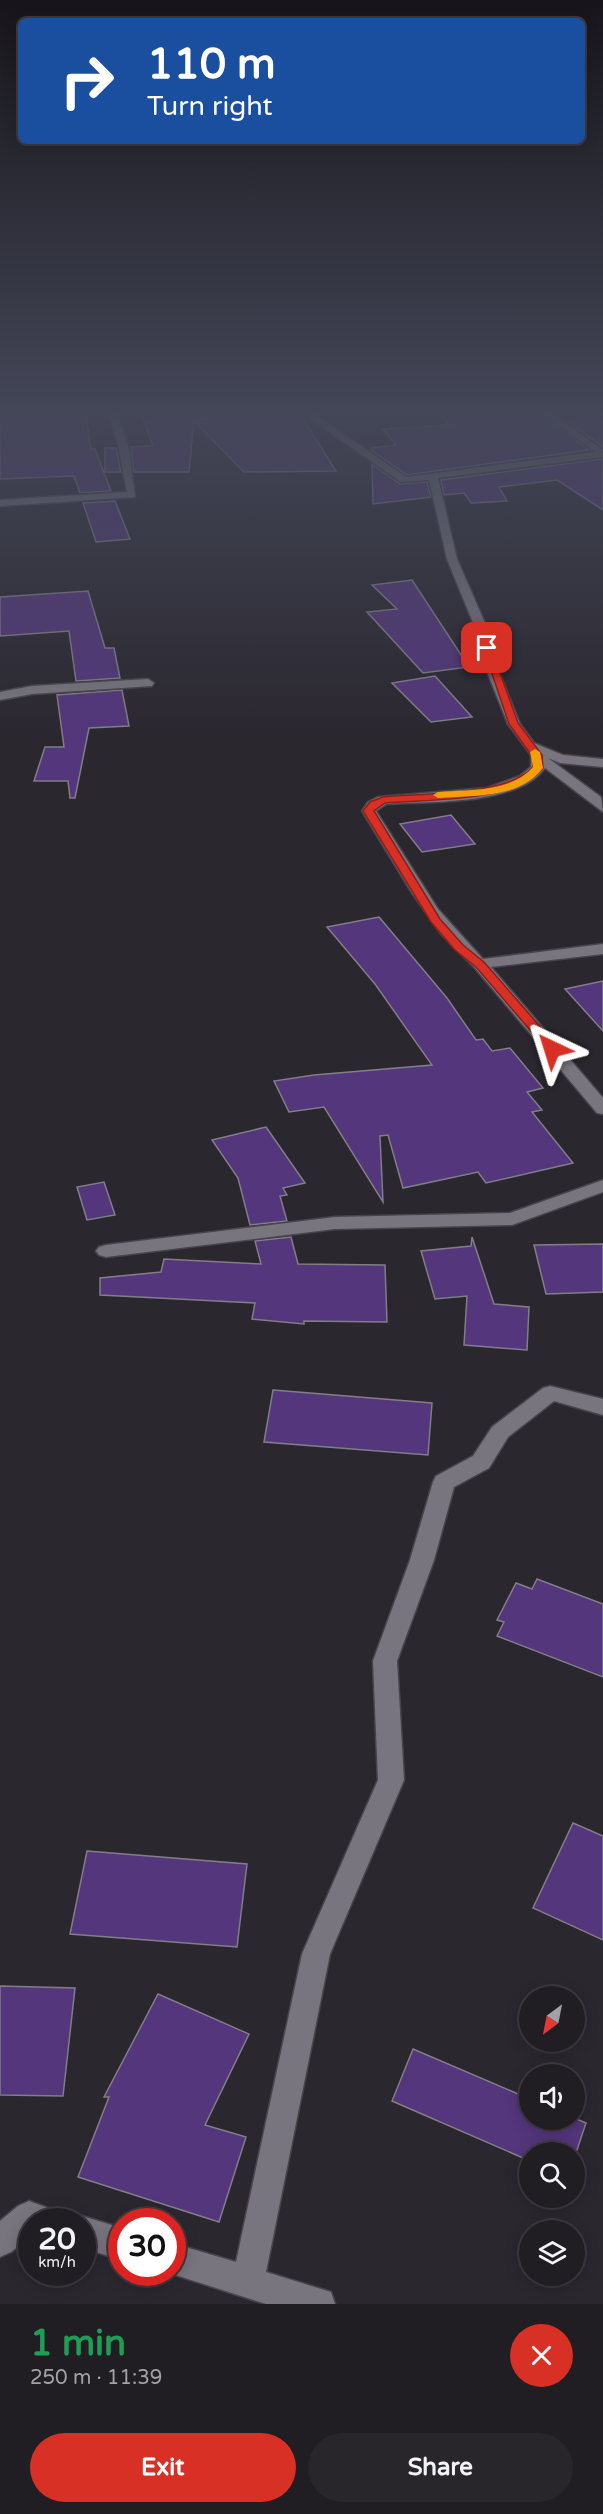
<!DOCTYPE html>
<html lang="en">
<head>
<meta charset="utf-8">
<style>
	:root { --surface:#201d23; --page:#28262b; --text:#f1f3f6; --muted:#a2a2a6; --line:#3d3b41; --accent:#d93025 }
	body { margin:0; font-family:"Varela Round",sans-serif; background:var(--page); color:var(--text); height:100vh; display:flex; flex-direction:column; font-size:22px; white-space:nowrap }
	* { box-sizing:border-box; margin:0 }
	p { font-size:20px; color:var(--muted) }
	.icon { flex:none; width:33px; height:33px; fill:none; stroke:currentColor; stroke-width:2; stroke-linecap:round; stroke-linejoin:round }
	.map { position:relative; height:2304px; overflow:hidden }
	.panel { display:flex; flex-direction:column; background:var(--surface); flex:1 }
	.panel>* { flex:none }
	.banner { position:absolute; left:18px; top:18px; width:567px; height:126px; border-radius:9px; box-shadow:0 3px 15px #0003,0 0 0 2px var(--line); background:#1a4fa0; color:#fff; overflow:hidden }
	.needle { width:39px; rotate:212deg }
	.buttons { position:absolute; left:519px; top:1986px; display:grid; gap:12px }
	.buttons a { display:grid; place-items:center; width:66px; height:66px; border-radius:50%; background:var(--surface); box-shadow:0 3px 15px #0003,0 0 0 2px var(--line); font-size:30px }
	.speed { position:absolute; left:18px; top:2208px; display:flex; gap:12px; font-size:30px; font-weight:700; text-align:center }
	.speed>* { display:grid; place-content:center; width:78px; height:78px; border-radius:50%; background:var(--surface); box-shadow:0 3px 15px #0003,0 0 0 2px var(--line); line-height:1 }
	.speed small { font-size:15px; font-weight:400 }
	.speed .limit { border:9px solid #d22; background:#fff; color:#111 }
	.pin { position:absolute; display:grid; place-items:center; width:51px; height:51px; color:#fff; margin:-26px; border-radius:12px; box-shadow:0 3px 9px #0006 }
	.me { position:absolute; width:66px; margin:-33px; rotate:319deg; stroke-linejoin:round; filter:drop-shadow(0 0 4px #0008) }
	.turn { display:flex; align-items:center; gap:21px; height:126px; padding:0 30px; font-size:27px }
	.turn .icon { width:78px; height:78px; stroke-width:2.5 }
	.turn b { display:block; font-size:42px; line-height:51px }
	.round { display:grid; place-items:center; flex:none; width:63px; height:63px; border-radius:32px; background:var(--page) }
	.headline { display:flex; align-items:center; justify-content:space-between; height:102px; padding:0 30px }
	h1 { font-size:36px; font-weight:700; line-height:45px; color:#1e9e55 }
	.primary-button { display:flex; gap:12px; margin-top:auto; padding:12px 30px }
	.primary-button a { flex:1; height:69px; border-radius:36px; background:var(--accent); color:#fff; font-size:24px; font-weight:700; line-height:69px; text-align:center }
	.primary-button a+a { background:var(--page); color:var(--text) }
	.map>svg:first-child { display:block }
	.building { fill:#53367b; stroke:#817e87; stroke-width:1.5 }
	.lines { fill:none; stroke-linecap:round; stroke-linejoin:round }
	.street-casing { stroke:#46454b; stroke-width:3 }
	.street { fill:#78757e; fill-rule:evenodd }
	.route { fill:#d93025; stroke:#8d1f18; stroke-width:1.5 }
	.slow { fill:#f59e0b }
</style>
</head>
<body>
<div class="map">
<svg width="603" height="2304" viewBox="0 0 603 2304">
	<rect width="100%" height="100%" fill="#2a272f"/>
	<g class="building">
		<path d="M 141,412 L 195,412 L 194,419 L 299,412 L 336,471 L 244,472 L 194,421 L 189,472 L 134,472 L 131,447 L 153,446 Z"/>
		<path d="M 439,412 L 539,412 L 589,450 L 407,475 L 371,450 L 371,448 L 396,445 L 383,429 L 449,425 Z"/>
		<path d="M 555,412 L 603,412 L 603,447 Z"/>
		<path d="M 86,416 L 91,449 L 95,449 L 111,491 L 80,493 L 74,476 L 0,479 L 0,418 Z"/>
		<path d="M 105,448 L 116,448 L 121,472 L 105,472 Z"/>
		<path d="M 603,459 L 603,510 L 557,480 L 499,487 L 507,501 L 471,503 L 464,493 L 444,495 L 441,480 Z"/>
		<path d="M 372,464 L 400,484 L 427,482 L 431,497 L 373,504 Z"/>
		<path d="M 115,501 L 130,539 L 96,542 L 83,503 Z"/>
		<path d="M 412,580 L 429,606 L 469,667 L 423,673 L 367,612 L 397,609 L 372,585 Z"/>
		<path d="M 88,591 L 105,648 L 114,648 L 120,678 L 76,681 L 69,631 L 0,636 L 0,597 Z"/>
		<path d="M 435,676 L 472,717 L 431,722 L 392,683 Z"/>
		<path d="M 122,690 L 129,726 L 89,728 L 75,798 L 70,798 L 68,781 L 34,781 L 45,747 L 64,747 L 57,695 Z"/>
		<path d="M 451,815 L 475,844 L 422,852 L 400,824 Z"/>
		<path d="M 379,917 L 447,998 L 476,1040 L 483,1039 L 492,1051 L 510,1048 L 543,1088 L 527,1092 L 542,1110 L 532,1112 L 573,1163 L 486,1183 L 478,1172 L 403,1188 L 388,1135 L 380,1136 L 383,1202 L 324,1107 L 289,1112 L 274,1081 L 314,1075 L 432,1065 L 375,984 L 327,927 Z"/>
		<path d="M 603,981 L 603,1031 L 565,989 Z"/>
		<path d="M 266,1127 L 305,1183 L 283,1188 L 287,1195 L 280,1196 L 287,1221 L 250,1225 L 238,1178 L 212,1140 Z"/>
		<path d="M 104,1182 L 115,1215 L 87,1220 L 77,1187 Z"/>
		<path d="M 291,1237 L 298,1264 L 385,1265 L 387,1322 L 304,1321 L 304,1324 L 252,1319 L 255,1303 L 100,1295 L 100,1278 L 161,1272 L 164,1259 L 261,1264 L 255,1241 Z"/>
		<path d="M 472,1237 L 494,1304 L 529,1307 L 527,1350 L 464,1345 L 467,1296 L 435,1299 L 421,1251 L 471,1246 Z"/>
		<path d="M 603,1244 L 603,1292 L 546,1294 L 534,1245 Z"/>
		<path d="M 273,1390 L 432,1403 L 428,1455 L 264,1442 Z"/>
		<path d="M 537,1579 L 603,1604 L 603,1677 L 497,1636 L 504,1622 L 497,1620 L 516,1583 L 532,1589 Z"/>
		<path d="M 573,1823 L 603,1836 L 603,1940 L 533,1908 Z"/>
		<path d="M 87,1851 L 247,1864 L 237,1947 L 70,1934 Z"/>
		<path d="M 0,1986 L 75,1988 L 63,2096 L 0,2095 Z"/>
		<path d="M 158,1994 L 249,2034 L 205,2125 L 246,2137 L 219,2222 L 78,2177 L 109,2097 L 104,2097 Z"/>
		<path d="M 413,2049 L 530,2099 L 530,2120 L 574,2118 L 586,2123 L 574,2159 L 574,2152 L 530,2152 L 530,2161 L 392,2101 Z"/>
	</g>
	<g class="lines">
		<defs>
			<g id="street">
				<path d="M 109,412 L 117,412 L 129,449 L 135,497 L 0,506 L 0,500 L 127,492 L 119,449 Z"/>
				<path d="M 308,412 L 317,412 L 319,417 L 406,477 L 595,452 L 541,412 L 551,412 L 603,450 L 603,457 L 438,478 L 457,559 L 488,630 L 497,667 L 520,724 L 534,743 L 563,755 L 603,759 L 603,767 L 560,763 L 548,758 L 601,797 L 603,812 L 545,768 C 517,806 429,801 386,804 L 376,811 L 438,909 L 483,959 L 603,944 L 603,954 L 491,967 L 603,1098 L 603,1114 L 597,1113 L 474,967 L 441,934 L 412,893 L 362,811 L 368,802 L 378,797 L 487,788 L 520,776 L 531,767 L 531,755 L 508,724 L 485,667 L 476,630 L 447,559 L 429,480 L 401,482 L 312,420 Z"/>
				<path d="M 148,679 L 154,683 L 152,686 L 32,694 L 0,700 L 0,692 L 32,686 Z"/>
				<path d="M 603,1180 L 603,1192 L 512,1225 L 335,1229 L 106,1257 L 99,1255 L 96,1251 L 99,1247 L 106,1245 L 335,1217 L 510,1213 Z"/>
				<path d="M 550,1386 L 603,1399 L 603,1415 L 554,1401 L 508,1437 L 489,1468 L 454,1487 L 434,1560 L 397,1661 L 404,1780 L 330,1954 L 266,2272 L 331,2292 L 335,2304 L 266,2304 L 166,2272 L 172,2272 L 172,2243 L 236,2262 L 302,1954 L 378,1780 L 373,1661 L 410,1560 L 433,1482 L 436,1476 L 473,1456 L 492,1427 L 543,1388 Z"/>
				<path d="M 29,2201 L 56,2211 L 61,2222 L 32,2222 L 32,2235 L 11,2252 L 0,2257 L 0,2221 L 18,2206 Z"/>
				<path d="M 82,2216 L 122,2228 L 122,2260 L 82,2248 L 82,2222 L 70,2222 Z"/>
			</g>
		</defs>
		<use href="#street" class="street-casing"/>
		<use href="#street" class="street"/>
	</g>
	<linearGradient id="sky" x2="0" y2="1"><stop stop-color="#17151a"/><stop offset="0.56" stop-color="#444758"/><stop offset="1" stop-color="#444758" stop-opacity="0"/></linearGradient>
	<rect width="603" height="735" fill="url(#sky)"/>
	<path class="route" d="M 483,647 L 491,648 L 518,723 L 542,755 L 543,768 C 516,803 428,799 385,803 L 374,811 L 440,919 L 463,945 L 484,962 L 557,1046 L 559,1049 L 552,1052 L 548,1051 L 476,967 L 455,950 L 431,922 L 363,811 L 370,802 L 383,797 C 422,793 507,796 533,767 L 532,756 L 509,724 Z"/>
	<path class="slow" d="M 535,749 L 540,752 L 543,768 C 519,799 474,795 438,798 L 433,795 L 438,792 C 470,789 510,793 533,767 L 530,752 Z"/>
</svg>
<div class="buttons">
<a><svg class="needle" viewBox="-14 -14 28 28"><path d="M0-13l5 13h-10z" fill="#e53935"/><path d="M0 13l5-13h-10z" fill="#a2a2a6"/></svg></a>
<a><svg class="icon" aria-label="sound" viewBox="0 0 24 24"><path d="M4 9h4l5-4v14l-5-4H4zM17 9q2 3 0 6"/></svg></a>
<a><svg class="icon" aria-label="search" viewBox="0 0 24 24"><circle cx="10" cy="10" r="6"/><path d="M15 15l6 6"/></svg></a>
<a><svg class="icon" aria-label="layers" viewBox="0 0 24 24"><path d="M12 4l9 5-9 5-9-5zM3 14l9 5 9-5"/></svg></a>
</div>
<div class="speed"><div>20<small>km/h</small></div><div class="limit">30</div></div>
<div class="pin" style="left:487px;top:648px;background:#d93025"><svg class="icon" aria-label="arrive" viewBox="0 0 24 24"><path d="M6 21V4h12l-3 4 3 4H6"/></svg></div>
<svg class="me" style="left:552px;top:1049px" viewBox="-20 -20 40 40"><path d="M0-17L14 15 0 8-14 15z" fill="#d93025" stroke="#fff" stroke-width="4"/></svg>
<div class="banner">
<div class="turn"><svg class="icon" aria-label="right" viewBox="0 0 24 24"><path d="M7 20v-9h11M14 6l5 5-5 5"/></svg><div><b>110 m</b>Turn right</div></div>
</div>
</div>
<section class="panel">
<div class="headline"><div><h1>1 min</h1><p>250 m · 11:39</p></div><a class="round" style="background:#d93025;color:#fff"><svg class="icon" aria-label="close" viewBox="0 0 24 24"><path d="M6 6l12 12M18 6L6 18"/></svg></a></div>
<div class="primary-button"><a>Exit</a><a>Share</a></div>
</section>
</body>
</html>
